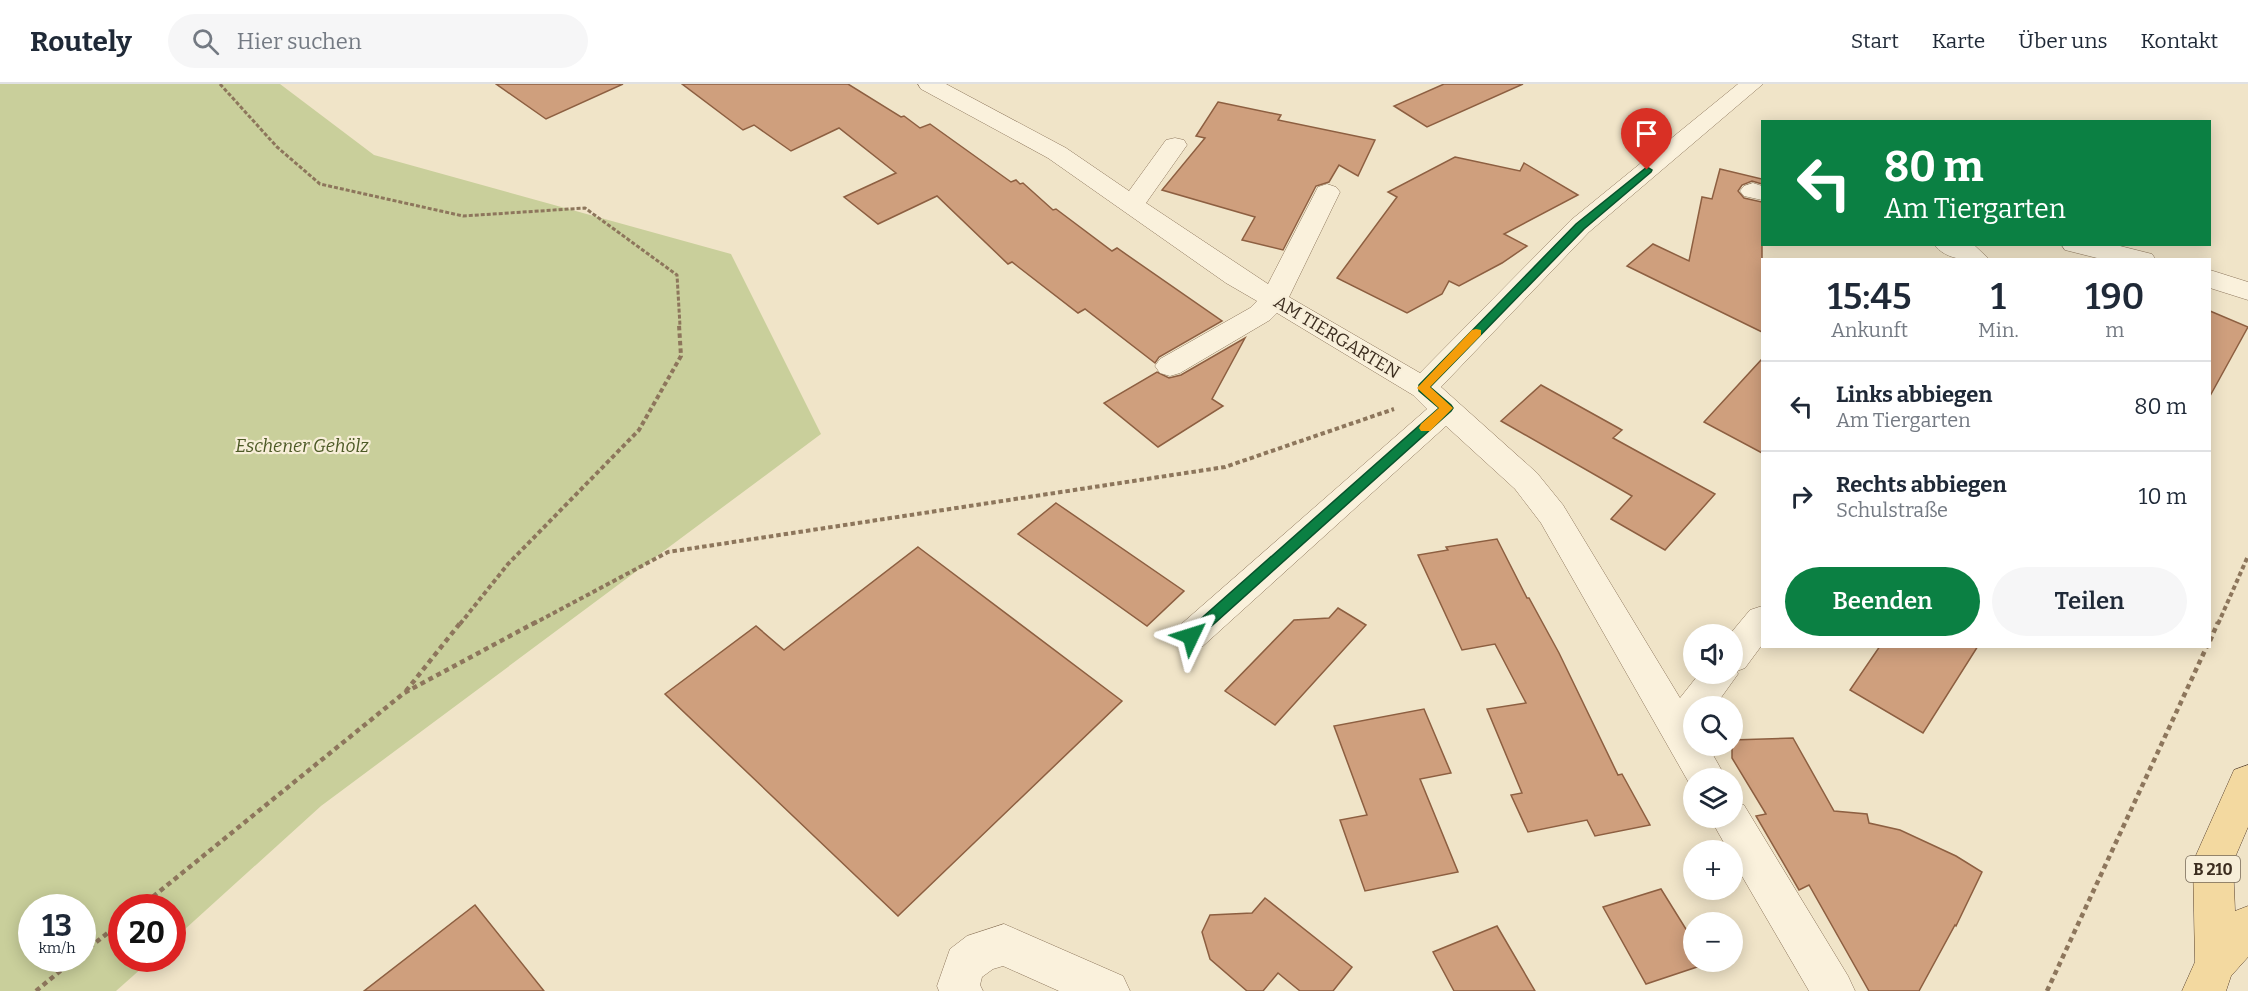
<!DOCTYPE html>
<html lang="de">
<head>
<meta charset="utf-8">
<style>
	:root { --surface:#fff; --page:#f6f6f7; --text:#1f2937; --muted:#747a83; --line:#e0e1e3; --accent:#0b8043 }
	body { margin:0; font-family:Bitter,serif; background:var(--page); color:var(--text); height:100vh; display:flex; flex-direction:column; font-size:22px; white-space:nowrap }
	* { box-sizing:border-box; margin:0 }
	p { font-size:20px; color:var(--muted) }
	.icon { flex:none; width:33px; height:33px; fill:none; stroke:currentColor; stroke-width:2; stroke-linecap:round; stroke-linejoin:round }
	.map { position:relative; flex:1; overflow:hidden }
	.side { position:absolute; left:1761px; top:174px; width:450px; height:390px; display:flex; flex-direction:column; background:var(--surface); border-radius:0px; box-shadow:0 3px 15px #0003 }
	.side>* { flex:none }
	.banner { position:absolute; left:1761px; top:36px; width:450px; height:126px; border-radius:0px; box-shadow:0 3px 15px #0003; background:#0b8043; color:#fff; overflow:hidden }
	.buttons { position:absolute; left:1683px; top:540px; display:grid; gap:12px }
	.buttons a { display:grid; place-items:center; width:60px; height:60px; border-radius:50%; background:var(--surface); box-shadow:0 3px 15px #0003; font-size:30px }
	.speed { position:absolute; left:18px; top:810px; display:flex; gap:12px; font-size:30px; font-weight:700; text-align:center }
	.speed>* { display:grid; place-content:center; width:78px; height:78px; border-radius:50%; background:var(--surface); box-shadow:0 3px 15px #0003; line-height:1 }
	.speed small { font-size:15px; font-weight:400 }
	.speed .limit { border:9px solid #d22; background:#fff; color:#111 }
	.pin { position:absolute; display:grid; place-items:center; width:51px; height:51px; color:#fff; margin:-62px -26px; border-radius:50% 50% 50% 0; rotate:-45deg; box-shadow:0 0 6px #0007 }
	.pin .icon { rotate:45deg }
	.me { position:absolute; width:66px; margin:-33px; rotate:49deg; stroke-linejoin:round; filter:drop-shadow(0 0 4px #0008) }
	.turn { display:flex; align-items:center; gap:21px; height:126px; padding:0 24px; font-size:27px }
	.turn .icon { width:78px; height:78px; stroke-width:2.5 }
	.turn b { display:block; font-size:42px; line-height:51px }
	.eta { display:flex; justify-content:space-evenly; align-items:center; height:102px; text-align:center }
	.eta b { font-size:36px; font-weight:600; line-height:42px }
	.button { display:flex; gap:12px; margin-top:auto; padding:12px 24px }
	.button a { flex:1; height:69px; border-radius:36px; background:var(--accent); color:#fff; font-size:24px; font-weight:600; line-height:69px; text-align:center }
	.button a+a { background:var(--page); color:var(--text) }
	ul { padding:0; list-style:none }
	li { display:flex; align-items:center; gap:18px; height:90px; padding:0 24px; border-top:2px solid var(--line) }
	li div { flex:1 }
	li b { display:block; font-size:22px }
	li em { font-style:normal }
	header { display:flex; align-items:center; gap:36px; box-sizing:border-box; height:84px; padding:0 30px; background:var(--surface); border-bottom:2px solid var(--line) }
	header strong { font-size:28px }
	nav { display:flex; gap:33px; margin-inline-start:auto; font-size:21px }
	.search { width:420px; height:54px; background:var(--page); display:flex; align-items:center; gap:15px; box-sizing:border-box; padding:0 21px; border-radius:33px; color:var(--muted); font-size:22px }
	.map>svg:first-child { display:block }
	.green { fill:#c9cf9b; fill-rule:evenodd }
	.building { fill:#cf9f7d; stroke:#8d5f41; stroke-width:1.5 }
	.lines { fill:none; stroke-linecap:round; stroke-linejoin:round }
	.minor-casing { stroke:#8d765c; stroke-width:1 }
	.major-casing { stroke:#5b4430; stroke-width:1 }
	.path-far2 { stroke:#8d765c; stroke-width:3; stroke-dasharray:4 2; stroke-linecap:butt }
	.path-far1 { stroke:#8d765c; stroke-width:4; stroke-dasharray:4.5 3; stroke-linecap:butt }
	.path { stroke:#8d765c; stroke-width:4.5; stroke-dasharray:5 4; stroke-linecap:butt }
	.minor { fill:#faf1dc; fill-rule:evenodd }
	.major { fill:#f3d9a0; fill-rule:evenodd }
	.route { fill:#0b8043; stroke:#07532c; stroke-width:1.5 }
	.slow { fill:#f59e0b }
	.labels { text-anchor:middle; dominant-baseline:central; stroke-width:4.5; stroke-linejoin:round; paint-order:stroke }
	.shield { fill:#f7eed8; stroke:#756857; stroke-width:1.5 }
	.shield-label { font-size:16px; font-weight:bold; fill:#3d2e20 }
	.street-label { font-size:18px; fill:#3d2e20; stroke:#f7eed8 }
	.park-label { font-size:18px; font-style:italic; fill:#4d5a26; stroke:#f7eed8 }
</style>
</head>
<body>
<header>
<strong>Routely</strong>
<div class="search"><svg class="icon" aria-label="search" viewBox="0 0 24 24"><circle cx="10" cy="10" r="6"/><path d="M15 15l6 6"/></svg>Hier suchen</div>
<nav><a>Start</a><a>Karte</a><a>Über uns</a><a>Kontakt</a></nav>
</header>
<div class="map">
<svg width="2248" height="907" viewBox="0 0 2248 907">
	<rect width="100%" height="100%" fill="#f0e4c8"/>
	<path class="green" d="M 0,0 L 280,0 L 374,71 L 731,170 L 821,350 L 321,722 L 173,856 L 172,824 L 122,824 L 122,874 L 152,875 L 116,907 L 0,907 ZM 32,824 L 82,824 L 82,874 L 32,874 Z"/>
	<g class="building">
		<path d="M 496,0 L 623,0 L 546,35 Z"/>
		<path d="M 682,0 L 848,0 L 901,33 L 904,32 L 920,44 L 930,40 L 1011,98 L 1016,96 L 1020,100 L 1023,99 L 1053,126 L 1056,125 L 1112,167 L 1117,164 L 1222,237 L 1159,273 L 1155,279 L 1085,225 L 1078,229 L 1012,178 L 1008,180 L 937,112 L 878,140 L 844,113 L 896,89 L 839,44 L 791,67 L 754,41 L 743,46 Z"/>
		<path d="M 1444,0 L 1523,0 L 1427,43 L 1394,22 Z"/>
		<path d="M 1218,18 L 1281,31 L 1278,36 L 1375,56 L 1358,92 L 1339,81 L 1329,98 L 1316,102 L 1283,166 L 1242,156 L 1255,133 L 1162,106 L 1205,54 L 1196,52 Z"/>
		<path d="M 1455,73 L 1520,87 L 1524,79 L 1578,111 L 1504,150 L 1527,162 L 1502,179 L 1459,202 L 1449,197 L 1442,210 L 1407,229 L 1337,194 L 1397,113 L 1388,108 Z"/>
		<path d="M 1720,85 L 1762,95 L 1762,100 L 1752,97 L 1742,101 L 1738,107 L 1744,114 L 1762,118 L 1762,248 L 1627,182 L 1653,160 L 1689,177 L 1702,113 L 1712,115 Z"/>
		<path d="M 2210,227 L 2248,243 L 2210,312 Z"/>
		<path d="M 1245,254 L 1212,315 L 1223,322 L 1158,363 L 1104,319 L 1157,288 L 1169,294 L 1181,291 Z"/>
		<path d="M 1762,275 L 1762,369 L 1704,338 Z"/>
		<path d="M 1541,301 L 1622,346 L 1613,354 L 1715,410 L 1665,466 L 1611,435 L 1632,412 L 1501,337 Z"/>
		<path d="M 1056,419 L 1184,507 L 1147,542 L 1018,450 Z"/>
		<path d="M 1497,455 L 1527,514 L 1529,514 L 1559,569 L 1618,691 L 1622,690 L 1650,741 L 1595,752 L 1587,736 L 1528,748 L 1511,711 L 1522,709 L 1487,625 L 1526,619 L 1495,560 L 1462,566 L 1418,471 L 1448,466 L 1446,463 Z"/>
		<path d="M 918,463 L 1122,617 L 898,832 L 665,610 L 756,542 L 784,566 Z"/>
		<path d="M 1338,524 L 1366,541 L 1275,641 L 1225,607 L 1294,536 L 1329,534 Z"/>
		<path d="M 1880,562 L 1978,562 L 1923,649 L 1850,606 Z"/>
		<path d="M 1424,625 L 1451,689 L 1420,695 L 1458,788 L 1365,807 L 1340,736 L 1367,731 L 1334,642 Z"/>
		<path d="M 1793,654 L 1834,727 L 1867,730 L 1869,739 L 1900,746 L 1956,772 L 1982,788 L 1956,842 L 1955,841 L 1919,907 L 1869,907 L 1809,801 L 1799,806 L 1756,732 L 1766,730 L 1732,674 L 1732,656 Z"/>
		<path d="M 1661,805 L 1694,858 L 1694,878 L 1705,878 L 1706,880 L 1646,900 L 1603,823 Z"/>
		<path d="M 1265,814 L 1352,883 L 1333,907 L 1300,907 L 1278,889 L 1263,907 L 1247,907 L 1210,875 L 1202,848 L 1210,831 L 1252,829 Z"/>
		<path d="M 475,821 L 544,907 L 364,907 Z"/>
		<path d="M 1497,842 L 1535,907 L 1454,907 L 1433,868 Z"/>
	</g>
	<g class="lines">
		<defs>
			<g id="minor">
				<path d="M 918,0 L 946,0 L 1066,64 L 1129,107 L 1166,56 L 1175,54 L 1184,56 L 1187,61 L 1146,119 L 1268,200 L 1318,103 L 1327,100 L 1336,103 L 1340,108 L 1289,213 L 1420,289 L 1571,136 L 1738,0 L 1763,0 L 1589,148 L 1441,303 L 1537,389 L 1563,421 L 1680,614 L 1699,590 L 1732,590 L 1732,550 L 1730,550 L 1750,526 L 1762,522 L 1762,561 L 1745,584 L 1737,587 L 1738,590 L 1715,622 L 1694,622 L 1694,662 L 1708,662 L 1726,694 L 1694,694 L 1693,706 L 1541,439 L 1515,405 L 1446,342 L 1203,562 L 1191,566 L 1179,562 L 1173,552 L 1179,542 L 1427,325 L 1413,311 L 1277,229 L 1270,236 L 1180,289 L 1170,292 L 1160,289 L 1155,282 L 1160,275 L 1250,224 L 1257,217 L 1226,199 L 1048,74 L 921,5 Z"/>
				<path d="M 1753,99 L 1762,102 L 1762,116 L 1744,112 L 1740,107 L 1744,102 Z"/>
				<path d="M 1934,160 L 1973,160 L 1990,176 C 1972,176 1946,178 1934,160 Z"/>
				<path d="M 2061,160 L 2112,160 L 2152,170 L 2156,176 L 2105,176 L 2065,166 Z"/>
				<path d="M 2210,186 L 2248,198 L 2248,216 L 2210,204 Z"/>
				<path d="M 1732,717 L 1744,721 L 1848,892 L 1855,907 L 1809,907 L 1732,775 L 1732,766 L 1728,766 L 1710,734 L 1732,734 Z"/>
				<path d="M 1004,840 L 1123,892 L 1130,907 L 1059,907 L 1003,882 L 993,885 L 982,893 L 980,901 L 983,907 L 939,907 L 937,902 L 950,865 L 967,852 Z"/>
			</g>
			<path id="major" d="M 2248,681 L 2248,743 L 2233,778 L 2235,827 L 2248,822 L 2248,873 L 2231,892 L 2226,907 L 2182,907 L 2195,878 L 2193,778 L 2234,686 Z"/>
		</defs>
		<use href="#minor" class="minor-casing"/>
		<use href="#major" class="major-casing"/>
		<path class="path-far2" d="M 220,0 L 277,63 L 320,100 L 463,132 L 585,124 L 677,191 L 680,242"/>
		<g class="path-far1">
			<path d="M 460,540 L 508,480 L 639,346 L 681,272 L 679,241"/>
			<path d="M 533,540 L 668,468 L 1225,383 L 1394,325"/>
			<path d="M 2218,540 L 2248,472"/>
		</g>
		<g class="path">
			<path d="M 2210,557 L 2218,538"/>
			<path d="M 406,607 L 461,538"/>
			<path d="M 139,824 L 404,609 L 536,538"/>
			<path d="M 82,869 L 122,838"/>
			<path d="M 36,907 L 76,874"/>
			<path d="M 2047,907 L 2207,562"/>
		</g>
		<use href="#minor" class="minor"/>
		<use href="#major" class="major"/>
	</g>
	<path class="route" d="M 1647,83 L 1652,86 L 1651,88 L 1584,145 L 1430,303 L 1451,321 L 1453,324 L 1451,327 L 1196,556 L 1186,556 L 1184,552 L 1186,548 L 1439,324 L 1419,307 L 1419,301 L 1576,140 Z"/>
	<path class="slow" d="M 1476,245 L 1481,246 L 1481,251 L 1430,303 L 1453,324 L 1430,347 L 1421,347 L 1419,344 L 1421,340 L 1439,324 L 1417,304 L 1472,246 Z"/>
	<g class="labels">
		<rect class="shield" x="2186" y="772" width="54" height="26" rx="4.5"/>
		<g class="shield-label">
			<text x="2213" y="785">B 210</text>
		</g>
		<g class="street-label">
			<text transform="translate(1337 253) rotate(31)">AM TIERGARTEN</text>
		</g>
		<g class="park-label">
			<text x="302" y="362">Eschener Gehölz</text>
		</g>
	</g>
</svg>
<div class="buttons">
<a><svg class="icon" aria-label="sound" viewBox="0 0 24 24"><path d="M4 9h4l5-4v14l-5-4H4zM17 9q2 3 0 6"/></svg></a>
<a><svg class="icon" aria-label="search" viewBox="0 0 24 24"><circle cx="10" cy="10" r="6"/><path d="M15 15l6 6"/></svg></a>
<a><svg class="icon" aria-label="layers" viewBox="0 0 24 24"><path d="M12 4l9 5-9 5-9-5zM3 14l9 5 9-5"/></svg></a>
<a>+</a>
<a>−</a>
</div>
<div class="speed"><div>13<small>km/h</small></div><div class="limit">20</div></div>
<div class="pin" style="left:1647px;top:86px;background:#d93025"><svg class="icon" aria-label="arrive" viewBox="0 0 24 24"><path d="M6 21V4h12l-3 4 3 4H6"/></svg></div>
<svg class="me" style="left:1191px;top:552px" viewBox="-20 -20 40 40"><path d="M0-17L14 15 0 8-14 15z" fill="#0b8043" stroke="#fff" stroke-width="4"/></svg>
<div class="banner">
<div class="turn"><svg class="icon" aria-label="left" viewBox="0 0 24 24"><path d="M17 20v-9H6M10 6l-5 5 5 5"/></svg><div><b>80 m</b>Am Tiergarten</div></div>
</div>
<section class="side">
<div class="eta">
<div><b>15:45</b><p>Ankunft</p></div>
<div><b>1</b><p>Min.</p></div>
<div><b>190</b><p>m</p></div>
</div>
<ul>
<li><svg class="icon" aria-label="left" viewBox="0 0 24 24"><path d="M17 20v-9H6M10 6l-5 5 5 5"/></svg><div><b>Links abbiegen</b><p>Am Tiergarten</p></div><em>80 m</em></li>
<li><svg class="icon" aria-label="right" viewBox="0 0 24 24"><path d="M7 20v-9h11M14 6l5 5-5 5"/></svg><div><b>Rechts abbiegen</b><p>Schulstraße</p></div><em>10 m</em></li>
</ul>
<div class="button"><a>Beenden</a><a>Teilen</a></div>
</section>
</div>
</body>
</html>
